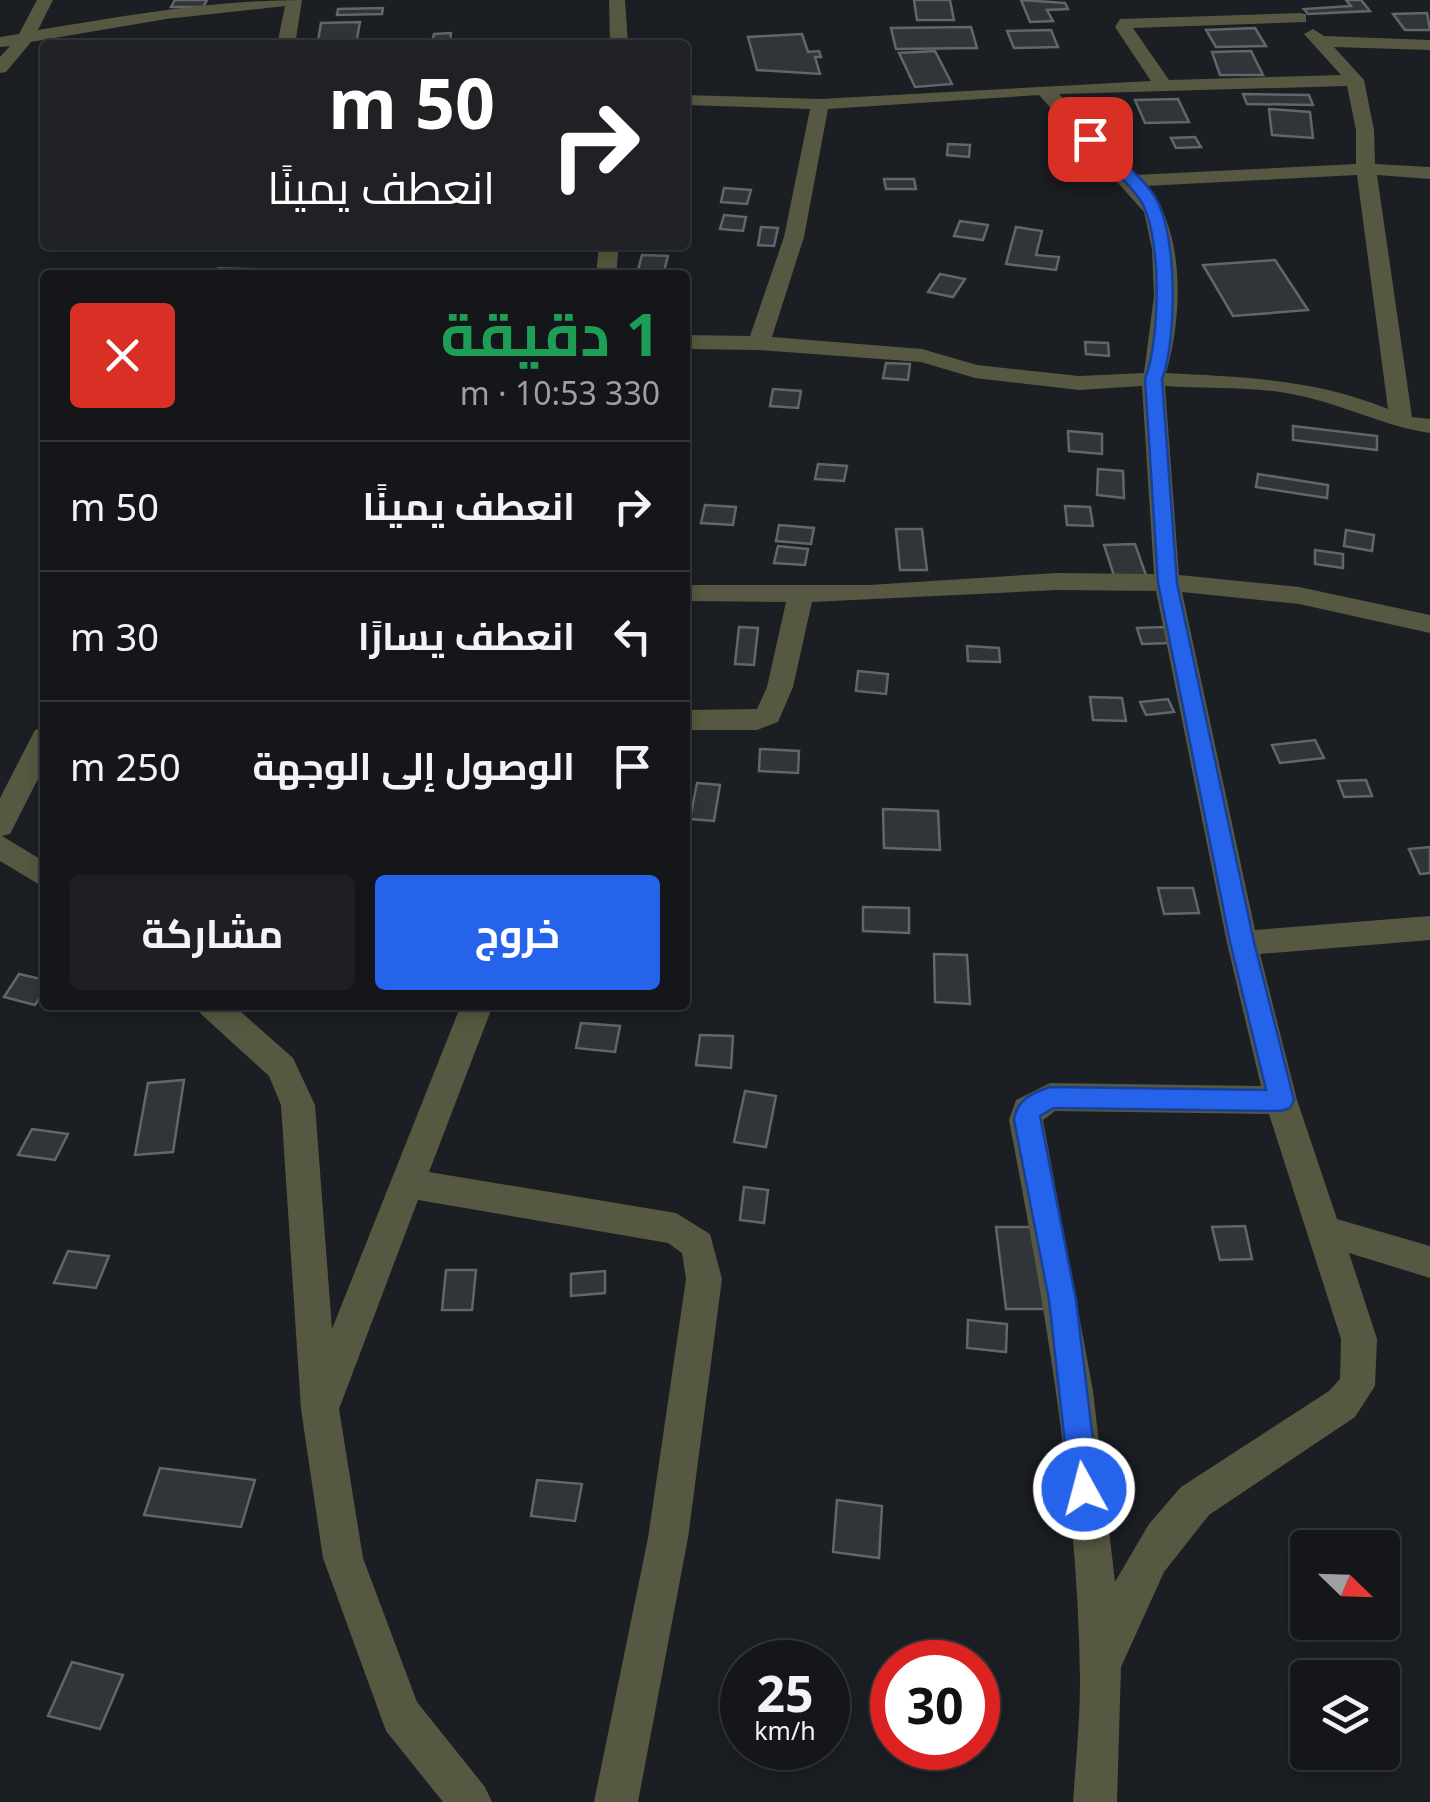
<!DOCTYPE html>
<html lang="ar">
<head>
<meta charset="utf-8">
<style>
	:root { --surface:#14161a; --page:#1d1f23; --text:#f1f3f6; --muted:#9d9fa2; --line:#333539; --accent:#2563eb }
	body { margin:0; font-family:"Noto Sans",Cairo,sans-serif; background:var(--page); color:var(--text); direction:rtl; height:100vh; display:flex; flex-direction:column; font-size:38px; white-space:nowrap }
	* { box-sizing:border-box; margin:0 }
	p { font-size:32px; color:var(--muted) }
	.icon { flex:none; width:55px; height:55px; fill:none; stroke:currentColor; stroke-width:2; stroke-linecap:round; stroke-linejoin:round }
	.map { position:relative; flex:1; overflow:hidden; direction:ltr }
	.details { position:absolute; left:40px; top:270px; width:650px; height:740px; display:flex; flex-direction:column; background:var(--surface); border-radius:10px; box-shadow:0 5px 15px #0003,0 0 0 2px var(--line); direction:rtl }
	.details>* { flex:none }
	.guide { position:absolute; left:40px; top:40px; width:650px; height:210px; border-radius:10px; box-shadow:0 5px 15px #0003,0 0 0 2px var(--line); direction:rtl; background:#202124; color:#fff; overflow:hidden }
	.needle { width:65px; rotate:113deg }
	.fabs { position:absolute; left:1290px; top:1530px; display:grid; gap:20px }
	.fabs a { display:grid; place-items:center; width:110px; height:110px; border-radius:10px; background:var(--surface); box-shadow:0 5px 15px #0003,0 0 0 2px var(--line); font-size:50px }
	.speed { position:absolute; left:720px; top:1640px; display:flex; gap:20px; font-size:50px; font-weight:700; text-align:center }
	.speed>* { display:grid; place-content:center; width:130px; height:130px; border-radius:50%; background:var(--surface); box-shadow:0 5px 15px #0003,0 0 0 2px var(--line); line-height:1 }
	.speed small { font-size:25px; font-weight:400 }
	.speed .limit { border:15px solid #d22; background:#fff; color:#111 }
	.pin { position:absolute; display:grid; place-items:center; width:85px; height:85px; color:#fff; margin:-42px; border-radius:20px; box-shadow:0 5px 15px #0006 }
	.me { position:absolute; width:110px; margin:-55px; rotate:353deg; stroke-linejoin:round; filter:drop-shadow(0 0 8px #0008) }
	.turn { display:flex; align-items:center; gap:35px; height:210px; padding:0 30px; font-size:45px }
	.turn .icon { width:130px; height:130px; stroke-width:2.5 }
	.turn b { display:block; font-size:70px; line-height:85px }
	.round { display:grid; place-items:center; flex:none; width:105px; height:105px; border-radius:10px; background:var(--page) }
	.summary { display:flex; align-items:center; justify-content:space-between; height:170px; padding:0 30px }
	h1 { font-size:60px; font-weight:700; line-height:75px; color:#1e9e55 }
	.action { display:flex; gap:20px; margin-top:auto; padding:20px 30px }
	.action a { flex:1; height:115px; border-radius:10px; background:var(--accent); color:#fff; font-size:40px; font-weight:700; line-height:115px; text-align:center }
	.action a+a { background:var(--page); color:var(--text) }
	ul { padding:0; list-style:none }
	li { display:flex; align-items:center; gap:30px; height:130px; padding:0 30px; border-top:2px solid var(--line) }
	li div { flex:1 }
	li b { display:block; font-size:38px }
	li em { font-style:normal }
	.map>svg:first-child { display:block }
	.building { fill:#313439; stroke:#62656a; stroke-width:2.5 }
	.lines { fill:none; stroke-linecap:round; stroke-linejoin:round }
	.street { fill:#565841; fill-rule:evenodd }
	.route { fill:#2563eb; stroke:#184099; stroke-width:2.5 }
</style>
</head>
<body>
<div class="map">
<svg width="1430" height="1802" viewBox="0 0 1430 1802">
	<rect width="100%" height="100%" fill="#1b1e22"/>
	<g class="building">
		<path d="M 175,0 L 207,0 L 203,7 L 171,7 Z"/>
		<path d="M 914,0 L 950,0 L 954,20 L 917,20 Z"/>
		<path d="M 1021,0 L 1065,3 L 1068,9 L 1047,10 L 1053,21 L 1030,22 Z"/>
		<path d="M 1346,0 L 1361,0 L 1370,11 L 1308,14 L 1304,9 L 1351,6 Z"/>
		<path d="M 383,8 L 382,14 L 337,15 L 338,9 Z"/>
		<path d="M 1427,13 L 1430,30 L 1405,30 L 1393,14 Z"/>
		<path d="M 360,22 L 357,39 L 318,41 L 321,23 Z"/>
		<path d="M 971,27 L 977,48 L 896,49 L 891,28 Z"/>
		<path d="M 1255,28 L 1266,46 L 1216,47 L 1206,30 Z"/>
		<path d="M 1051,30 L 1058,47 L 1014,48 L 1007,31 Z"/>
		<path d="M 451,33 L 450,45 L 421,45 L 422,41 L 432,41 L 434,34 Z"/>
		<path d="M 802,34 L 808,52 L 819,51 L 821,57 L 815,57 L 820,74 L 757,70 L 748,37 Z"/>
		<path d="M 935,51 L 952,84 L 915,87 L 899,53 Z"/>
		<path d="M 1251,51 L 1263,75 L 1220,75 L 1212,52 Z"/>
		<path d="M 1243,94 L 1309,95 L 1313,105 L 1247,104 Z"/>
		<path d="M 1178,99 L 1189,122 L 1145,123 L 1135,100 Z"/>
		<path d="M 1269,109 L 1310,112 L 1313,138 L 1272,135 Z"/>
		<path d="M 1195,137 L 1201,147 L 1176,148 L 1171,138 Z"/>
		<path d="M 948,144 L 970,145 L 969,157 L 947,155 Z"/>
		<path d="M 884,179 L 914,179 L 916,189 L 886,189 Z"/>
		<path d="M 724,188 L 751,190 L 747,204 L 721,202 Z"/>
		<path d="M 724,215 L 746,217 L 743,231 L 720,229 Z"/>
		<path d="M 960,221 L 988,225 L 983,240 L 954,236 Z"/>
		<path d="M 761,227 L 778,228 L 774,246 L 758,245 Z"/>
		<path d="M 1016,227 L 1042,231 L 1036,255 L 1059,257 L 1056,270 L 1006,264 Z"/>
		<path d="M 642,255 L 668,256 L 664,271 L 638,270 Z"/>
		<path d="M 1275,260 L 1308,310 L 1233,316 L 1203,265 Z"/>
		<path d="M 940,274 L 965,279 L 953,297 L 928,292 Z"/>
		<path d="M 1085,342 L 1108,343 L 1109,356 L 1086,354 Z"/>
		<path d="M 886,363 L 910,364 L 908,380 L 883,378 Z"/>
		<path d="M 773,389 L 801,391 L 798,408 L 770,406 Z"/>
		<path d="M 1293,426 L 1377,436 L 1377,450 L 1293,440 Z"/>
		<path d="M 1068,431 L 1102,434 L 1102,454 L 1069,451 Z"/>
		<path d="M 818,464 L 847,466 L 844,481 L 815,479 Z"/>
		<path d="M 1098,469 L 1123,471 L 1124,498 L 1097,495 Z"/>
		<path d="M 1258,474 L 1328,485 L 1327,498 L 1256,487 Z"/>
		<path d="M 705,505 L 736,507 L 733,525 L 701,523 Z"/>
		<path d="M 1065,506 L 1090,507 L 1093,526 L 1067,525 Z"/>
		<path d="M 779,525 L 814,528 L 811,544 L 776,541 Z"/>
		<path d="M 896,529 L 922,529 L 927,570 L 900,570 Z"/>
		<path d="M 1346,530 L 1374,535 L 1372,551 L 1344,546 Z"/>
		<path d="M 1135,544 L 1147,578 L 1115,579 L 1104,545 Z"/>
		<path d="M 778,546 L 808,549 L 805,565 L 774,563 Z"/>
		<path d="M 1315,550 L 1343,554 L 1343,568 L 1315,564 Z"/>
		<path d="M 739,627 L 758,628 L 754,665 L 735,664 Z"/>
		<path d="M 1166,627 L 1171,643 L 1142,644 L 1137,628 Z"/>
		<path d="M 967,646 L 999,648 L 1000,662 L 968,661 Z"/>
		<path d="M 858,671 L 888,674 L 886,694 L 856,691 Z"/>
		<path d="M 1090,697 L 1122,698 L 1126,721 L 1093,720 Z"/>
		<path d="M 1168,699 L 1174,712 L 1146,715 L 1140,702 Z"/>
		<path d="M 1315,740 L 1324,758 L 1280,763 L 1272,745 Z"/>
		<path d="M 760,749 L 799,751 L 798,773 L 759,771 Z"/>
		<path d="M 1366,780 L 1372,796 L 1344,797 L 1338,781 Z"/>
		<path d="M 697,783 L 720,785 L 714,821 L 690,819 Z"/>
		<path d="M 883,809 L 938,811 L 940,850 L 884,848 Z"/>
		<path d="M 1430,847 L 1430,873 L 1420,874 L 1409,849 Z"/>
		<path d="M 1158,888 L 1193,888 L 1199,913 L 1164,914 Z"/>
		<path d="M 863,907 L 909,908 L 909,933 L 863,931 Z"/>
		<path d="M 934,954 L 967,955 L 970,1004 L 935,1002 Z"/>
		<path d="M 19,974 L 45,980 L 45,989 L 35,1005 L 4,997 Z"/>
		<path d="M 581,1023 L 620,1026 L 615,1052 L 576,1048 Z"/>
		<path d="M 700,1035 L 733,1036 L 731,1068 L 696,1065 Z"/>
		<path d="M 184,1080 L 173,1152 L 135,1155 L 148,1083 Z"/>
		<path d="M 745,1091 L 776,1096 L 766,1147 L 734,1142 Z"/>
		<path d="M 32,1129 L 68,1134 L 55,1160 L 18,1155 Z"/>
		<path d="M 744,1187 L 768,1190 L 764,1223 L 740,1220 Z"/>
		<path d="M 1245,1226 L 1252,1259 L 1220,1260 L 1212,1227 Z"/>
		<path d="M 996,1227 L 1035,1227 L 1045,1309 L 1006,1309 Z"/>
		<path d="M 68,1251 L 109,1256 L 96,1288 L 54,1283 Z"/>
		<path d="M 446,1270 L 476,1270 L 472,1310 L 442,1310 Z"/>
		<path d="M 605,1271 L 605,1293 L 571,1296 L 571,1274 Z"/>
		<path d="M 968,1320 L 1007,1324 L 1006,1352 L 967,1348 Z"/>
		<path d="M 160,1468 L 255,1480 L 241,1527 L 144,1515 Z"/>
		<path d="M 537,1480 L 582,1484 L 575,1521 L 531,1516 Z"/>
		<path d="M 837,1500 L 882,1506 L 879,1558 L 833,1552 Z"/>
		<path d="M 72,1662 L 123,1675 L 100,1729 L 48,1716 Z"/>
	</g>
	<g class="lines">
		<g class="street">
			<path d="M 37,0 L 53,0 L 38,30 C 126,16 213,0 302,0 L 295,45 L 277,45 L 285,6 L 166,19 L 31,42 L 6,72 L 0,73 L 0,57 L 10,46 L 0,47 L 0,37 L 19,34 Z"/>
			<path d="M 609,0 L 625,0 L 628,45 L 610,45 Z"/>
			<path d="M 1300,13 L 1306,14 L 1306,22 L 1133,28 L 1169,80 L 1341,75 L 1304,34 L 1313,29 L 1324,36 L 1430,40 L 1430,50 L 1334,47 L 1364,80 L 1374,130 L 1375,164 L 1430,167 L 1430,179 L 1377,175 L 1412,417 L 1430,419 L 1430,433 C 1383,426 1343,404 1296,395 C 1254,386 1207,389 1165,386 L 1179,575 L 1299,587 L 1430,615 L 1430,633 L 1299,604 L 1182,592 L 1255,930 L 1430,916 L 1430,940 L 1260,954 L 1297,1100 L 1337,1219 L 1430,1246 L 1430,1278 L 1349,1253 L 1377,1339 L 1375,1386 L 1355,1417 L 1209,1515 L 1164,1572 L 1121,1667 L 1117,1802 L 1073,1802 C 1076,1761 1080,1721 1080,1680 C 1078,1492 1044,1304 1009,1120 L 1016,1100 L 1050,1083 L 1261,1086 L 1227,943 L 1156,591 L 1057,590 L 812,602 L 793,687 L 778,722 L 757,730 L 685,730 L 685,710 L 757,709 L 767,687 L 786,602 L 685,601 L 685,585 L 869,585 L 1057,573 L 1154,574 L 1142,386 L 1079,390 L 975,378 L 921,362 L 759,350 L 685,349 L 685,335 L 750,336 L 784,237 L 810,109 L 685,105 L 685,95 L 820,99 L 1151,81 L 1115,27 L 1120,19 ZM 1347,86 L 1356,130 L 1356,164 L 1134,175 L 1059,94 ZM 1039,95 L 1144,212 L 1152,249 L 1154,296 L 1144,373 L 1079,376 L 977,365 L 922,349 L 772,337 L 804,237 L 828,109 ZM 1357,175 L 1388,409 C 1315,379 1243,377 1166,373 C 1182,320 1187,228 1145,186 ZM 1055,1111 L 1269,1114 L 1341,1339 L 1340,1379 L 1329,1391 L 1181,1487 L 1149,1524 L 1115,1582 L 1093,1391 L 1043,1120 Z"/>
			<path d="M 599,245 L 619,245 L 616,275 L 596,275 Z"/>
			<path d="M 219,267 L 293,269 L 303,275 L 210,275 L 212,269 Z"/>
			<path d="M 45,727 L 45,765 L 10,834 L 2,836 L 45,862 L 45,888 L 0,861 L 0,798 L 35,730 Z"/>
			<path d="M 196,1005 L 233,1005 L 293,1058 L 315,1105 L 332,1329 L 461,1005 L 493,1005 L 429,1172 L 676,1213 L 710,1234 L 722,1279 L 688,1538 L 638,1802 L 594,1802 L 648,1538 L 686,1279 L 682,1253 L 668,1243 L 418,1200 L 339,1409 L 363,1558 L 417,1702 L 485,1787 L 492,1802 L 443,1802 L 386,1731 L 323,1558 L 301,1409 L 281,1105 L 269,1076 L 201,1014 Z"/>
		</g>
	</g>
	<path class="route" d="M 1085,136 L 1095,136 C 1114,155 1141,175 1155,197 C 1178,234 1177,340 1162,379 L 1177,583 L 1254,942 L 1294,1100 L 1290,1108 L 1281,1111 L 1054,1108 L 1040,1116 L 1076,1300 L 1099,1489 L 1095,1499 L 1084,1504 L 1074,1499 L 1070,1489 L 1049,1300 L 1014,1120 C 1017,1100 1031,1093 1050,1087 L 1266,1090 L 1230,942 L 1158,583 L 1145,379 C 1160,342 1163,231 1139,198 C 1124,178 1103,160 1085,142 Z"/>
</svg>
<div class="fabs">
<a><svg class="needle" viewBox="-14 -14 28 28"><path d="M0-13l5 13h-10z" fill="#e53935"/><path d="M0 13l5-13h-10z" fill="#9d9fa2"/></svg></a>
<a><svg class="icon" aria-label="layers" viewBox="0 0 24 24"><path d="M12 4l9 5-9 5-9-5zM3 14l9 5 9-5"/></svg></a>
</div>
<div class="speed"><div>25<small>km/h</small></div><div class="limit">30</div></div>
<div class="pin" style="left:1090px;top:139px;background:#d93025"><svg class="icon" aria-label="arrive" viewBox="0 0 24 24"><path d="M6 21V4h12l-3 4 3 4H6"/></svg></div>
<svg class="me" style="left:1084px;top:1489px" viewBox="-20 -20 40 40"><circle r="17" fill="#2563eb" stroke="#fff" stroke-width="3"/><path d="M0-11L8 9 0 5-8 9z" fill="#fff"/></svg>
<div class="guide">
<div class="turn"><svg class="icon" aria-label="right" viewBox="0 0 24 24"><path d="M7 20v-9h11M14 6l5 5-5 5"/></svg><div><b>50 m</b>انعطف يمينًا</div></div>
</div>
<section class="details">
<div class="summary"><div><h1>1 دقيقة</h1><p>330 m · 10:53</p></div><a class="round" style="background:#d93025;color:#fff"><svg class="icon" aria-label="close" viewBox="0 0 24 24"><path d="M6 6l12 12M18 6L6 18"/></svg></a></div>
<ul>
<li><svg class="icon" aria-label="right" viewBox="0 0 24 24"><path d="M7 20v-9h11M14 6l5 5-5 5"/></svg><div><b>انعطف يمينًا</b></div><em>50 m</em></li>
<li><svg class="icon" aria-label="left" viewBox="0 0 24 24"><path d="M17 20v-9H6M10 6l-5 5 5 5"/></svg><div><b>انعطف يسارًا</b></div><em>30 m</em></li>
<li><svg class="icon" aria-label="arrive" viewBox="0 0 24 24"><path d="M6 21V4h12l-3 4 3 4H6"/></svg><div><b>الوصول إلى الوجهة</b></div><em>250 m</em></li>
</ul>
<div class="action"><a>خروج</a><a>مشاركة</a></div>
</section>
</div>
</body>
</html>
